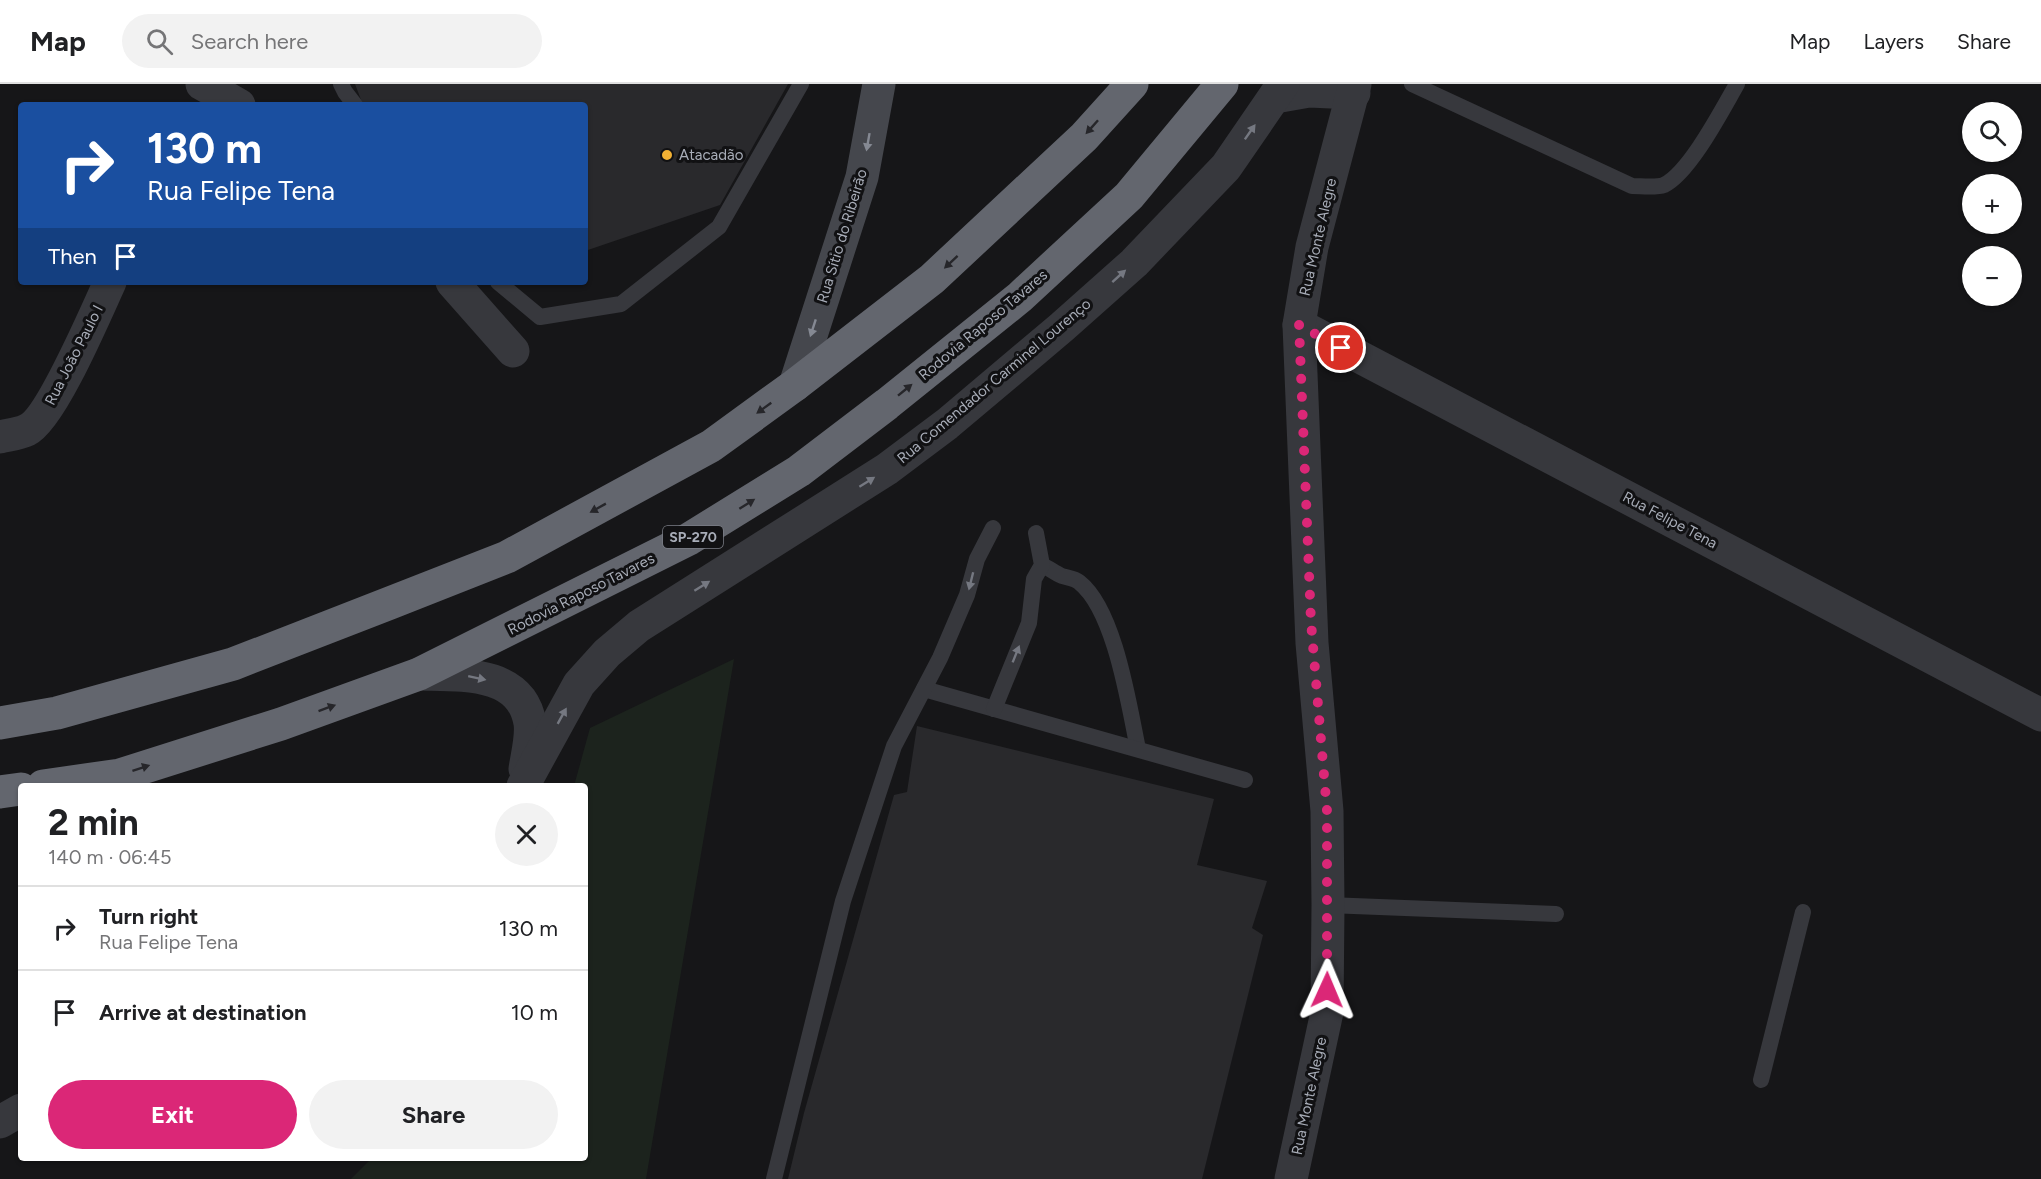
<!DOCTYPE html>
<html lang="en">
<head>
<meta charset="utf-8">
<style>
	:root { --surface:#fff; --page:#f2f2f2; --text:#202124; --muted:#757577; --line:#e0e0e0; --accent:#db2777 }
	body { margin:0; font-family:Figtree,sans-serif; background:var(--page); color:var(--text); height:100vh; display:flex; flex-direction:column; font-size:22px; white-space:nowrap }
	* { box-sizing:border-box; margin:0 }
	p { font-size:20px; color:var(--muted) }
	.icon { flex:none; width:33px; height:33px; fill:none; stroke:currentColor; stroke-width:2; stroke-linecap:round; stroke-linejoin:round }
	.map { position:relative; flex:1; overflow:hidden }
	.side { position:absolute; left:18px; top:699px; width:570px; height:378px; display:flex; flex-direction:column; background:var(--surface); border-radius:6px; box-shadow:0 2px 4px #0004 }
	.side>* { flex:none }
	.top-card { position:absolute; left:18px; top:18px; width:570px; height:183px; border-radius:6px; box-shadow:0 2px 4px #0004; background:#1a4fa0; color:#fff; overflow:hidden }
	.tools { position:absolute; left:1962px; top:18px; display:grid; gap:12px }
	.tools a { display:grid; place-items:center; width:60px; height:60px; border-radius:50%; background:var(--surface); box-shadow:0 2px 4px #0004; font-size:30px }
	.pin { position:absolute; display:grid; place-items:center; width:51px; height:51px; color:#fff; margin:-26px; border:3px solid #fff; border-radius:50%; box-shadow:0 2px 6px #0007 }
	.me { position:absolute; width:66px; margin:-33px; rotate:1deg; stroke-linejoin:round; filter:drop-shadow(0 0 4px #0008) }
	.turn { display:flex; align-items:center; gap:21px; height:126px; padding:0 30px; font-size:27px }
	.turn .icon { width:78px; height:78px; stroke-width:2.5 }
	.turn b { display:block; font-size:42px; line-height:51px }
	.then { display:flex; align-items:center; height:57px; padding:0 30px; background:#0003; gap:12px; font-size:22px }
	.round { display:grid; place-items:center; flex:none; width:63px; height:63px; border-radius:32px; background:var(--page) }
	.summary { display:flex; align-items:center; justify-content:space-between; height:102px; padding:0 30px }
	h1 { font-size:36px; font-weight:700; line-height:45px }
	.primary-button { display:flex; gap:12px; margin-top:auto; padding:12px 30px }
	.primary-button a { flex:1; height:69px; border-radius:36px; background:var(--accent); color:#fff; font-size:24px; font-weight:700; line-height:69px; text-align:center }
	.primary-button a+a { background:var(--page); color:var(--text) }
	ul { padding:0; list-style:none }
	li { display:flex; align-items:center; gap:18px; height:84px; padding:0 30px; border-top:2px solid var(--line) }
	li div { flex:1 }
	li b { display:block; font-size:22px }
	li em { font-style:normal }
	header { display:flex; align-items:center; gap:36px; box-sizing:border-box; height:84px; padding:0 30px; background:var(--surface); border-bottom:2px solid var(--line) }
	header strong { font-size:28px }
	nav { display:flex; gap:33px; margin-inline-start:auto; font-size:21px }
	.search { width:420px; height:54px; background:var(--page); display:flex; align-items:center; gap:15px; box-sizing:border-box; padding:0 21px; border-radius:33px; color:var(--muted); font-size:22px }
	.map>svg:first-child { display:block }
	.green { fill:#1c231d }
	.building { fill:#29292c }
	.lines { fill:none; stroke-linecap:round; stroke-linejoin:round }
	.service { stroke:#37383d; stroke-width:16 }
	.minor { stroke:#37383d; stroke-width:33 }
	.secondary { stroke:#45474d; stroke-width:33 }
	.motorway { stroke:#63666e; stroke-width:33 }
	.oneway { fill:#26262a }
	.oneway2 { fill:#757881 }
	.oneway3 { fill:#858993 }
	.route { stroke:#db2777; stroke-width:10; stroke-dasharray:0 18 }
	.poi-dot { fill:#f2b134; stroke:#111113; stroke-width:2 }
	.labels { text-anchor:middle; dominant-baseline:central; stroke-width:6; stroke-linejoin:round; paint-order:stroke }
	.shield { fill:#111113; stroke:#7b7e86; stroke-width:1.5 }
	.shield-label { font-size:14px; font-weight:bold; fill:#a8adb8 }
	.poi-label { font-size:15px; fill:#a8adb8; stroke:#111113; text-anchor:start }
	.street-label { font-size:15px; fill:#a8adb8; stroke:#111113 }
</style>
</head>
<body>
<header>
<strong>Map</strong>
<div class="search"><svg class="icon" aria-label="search" viewBox="0 0 24 24"><circle cx="10" cy="10" r="6"/><path d="M15 15l6 6"/></svg>Search here</div>
<nav><a>Map</a><a>Layers</a><a>Share</a></nav>
</header>
<div class="map">
<svg width="2041" height="1095" viewBox="0 0 2041 1095">
	<rect width="100%" height="100%" fill="#161618"/>
	<path class="green" d="M 734,575 L 646,1095 L 351,1095 L 372,1074 L 585,1074 L 585,702 L 574,702 L 590,644 Z"/>
	<g class="building">
		<path d="M 355,0 L 788,0 L 720,121 L 585,167 L 585,21 L 363,21 Z"/>
		<path d="M 917,642 L 1214,715 L 1197,781 L 1267,797 L 1252,844 L 1263,851 L 1202,1095 L 788,1095 L 804,1029 L 894,711 L 907,708 Z"/>
	</g>
	<g class="lines">
		<g class="service">
			<path d="M 341,0 L 345,8 L 355,21"/>
			<path d="M 1412,0 L 1632,102 C 1641,102 1656,104 1664,101 C 1690,88 1722,26 1737,0"/>
			<path d="M 498,198 L 540,233 L 621,220 L 719,143 L 801,0"/>
			<path d="M 1042,481 C 1049,484 1055,489 1062,492 C 1068,494 1074,494 1079,498 C 1115,526 1129,622 1138,665"/>
			<path d="M 924,605 L 1245,696"/>
			<path d="M 994,625 L 1029,539 L 1034,495 L 1042,481 L 1036,449"/>
			<path d="M 1328,821 L 1556,830"/>
			<path d="M 1761,996 L 1803,828"/>
			<path d="M 774,1095 L 843,817 L 894,662 L 940,574 L 967,511 L 977,475 L 993,444"/>
		</g>
		<g class="minor">
			<path d="M 202,0 L 239,21"/>
			<path d="M 1275,13 L 1309,7 L 1354,9"/>
			<path d="M 452,198 L 513,267"/>
			<path d="M 1299,241 L 2041,631"/>
			<path d="M 0,353 C 8,351 19,350 27,346 C 51,335 97,226 110,198"/>
			<path d="M 419,590 C 460,591 521,586 530,639 C 532,653 527,671 525,685"/>
			<path d="M 523,702 L 579,600 L 607,569 L 639,542 L 887,385 L 947,340 L 1062,243 L 1134,179 L 1226,83 L 1283,0"/>
			<path d="M 0,1038 L 21,1026"/>
			<path d="M 1291,1095 L 1327,928 L 1328,821 L 1327,727 L 1312,559 L 1299,241 L 1312,163 L 1355,0"/>
		</g>
		<path class="secondary" d="M 795,301 L 862,93 L 879,0"/>
		<g class="motorway">
			<path d="M 0,639 L 57,629 L 233,580 L 390,519 L 507,473 L 711,362 L 795,301 L 932,195 L 1084,53 L 1132,0"/>
			<path d="M 43,702 L 120,691 L 281,640 L 419,590 L 689,455 L 799,387 L 887,320 L 1020,213 L 1129,112 L 1222,0"/>
			<path d="M 0,708 L 21,705"/>
		</g>
	</g>
	<defs><path id="oneway-solid" d="M-6-.8H1V-3.2L6.5 0L1 3.2V.8H-6Z" transform="scale(1.5)"/></defs>
	<g class="oneway">
		<use href="#oneway-solid" transform="translate(1092 43) rotate(132)"/>
		<use href="#oneway-solid" transform="translate(951 178) rotate(137)"/>
		<use href="#oneway-solid" transform="translate(905 306) rotate(-39)"/>
		<use href="#oneway-solid" transform="translate(764 324) rotate(144)"/>
		<use href="#oneway-solid" transform="translate(747 420) rotate(-32)"/>
		<use href="#oneway-solid" transform="translate(598 424) rotate(151)"/>
		<use href="#oneway-solid" transform="translate(327 624) rotate(-20)"/>
		<use href="#oneway-solid" transform="translate(141 684) rotate(-18)"/>
	</g>
	<g class="oneway2">
		<use href="#oneway-solid" transform="translate(1250 48) rotate(-55)"/>
		<use href="#oneway-solid" transform="translate(1119 192) rotate(-42)"/>
		<use href="#oneway-solid" transform="translate(867 398) rotate(-32)"/>
		<use href="#oneway-solid" transform="translate(971 497) rotate(104)"/>
		<use href="#oneway-solid" transform="translate(702 502) rotate(-32)"/>
		<use href="#oneway-solid" transform="translate(1016 570) rotate(-68)"/>
		<use href="#oneway-solid" transform="translate(477 594) rotate(12)"/>
		<use href="#oneway-solid" transform="translate(562 632) rotate(-61)"/>
	</g>
	<g class="oneway3">
		<use href="#oneway-solid" transform="translate(868 58) rotate(100)"/>
		<use href="#oneway-solid" transform="translate(813 244) rotate(108)"/>
	</g>
	<g class="lines">
		<path class="route" d="M 1327,906 L 1327,727 L 1311,538 L 1299,241 L 1341,264"/>
	</g>
	<circle class="poi-dot" cx="667" cy="71" r="6"/>
	<g class="labels">
		<rect class="shield" x="663" y="442" width="60" height="22" rx="4.5"/>
		<g class="shield-label">
			<text x="693" y="453">SP-270</text>
		</g>
		<g class="poi-label">
			<text x="679" y="71">Atacadão</text>
		</g>
		<g class="street-label">
			<text transform="translate(842 152) rotate(-73)">Rua Sítio do Ribeirão</text>
			<text transform="translate(1318 153) rotate(-77)">Rua Monte Alegre</text>
			<text transform="translate(983 241) rotate(-40)">Rodovia Raposo Tavares</text>
			<text transform="translate(74 271) rotate(-63)">Rua João Paulo I</text>
			<text transform="translate(994 297) rotate(-40)">Rua Comendador Carminel Lourenço</text>
			<text transform="translate(1670 436) rotate(28)">Rua Felipe Tena</text>
			<text transform="translate(581 510) rotate(-27)">Rodovia Raposo Tavares</text>
			<text transform="translate(1309 1012) rotate(-78)">Rua Monte Alegre</text>
		</g>
	</g>
</svg>
<div class="tools">
<a><svg class="icon" aria-label="search" viewBox="0 0 24 24"><circle cx="10" cy="10" r="6"/><path d="M15 15l6 6"/></svg></a>
<a>+</a>
<a>−</a>
</div>
<div class="pin" style="left:1341px;top:264px;background:#d93025"><svg class="icon" aria-label="arrive" viewBox="0 0 24 24"><path d="M6 21V4h12l-3 4 3 4H6"/></svg></div>
<svg class="me" style="left:1327px;top:906px" viewBox="-20 -20 40 40"><path d="M0-17L14 15 0 8-14 15z" fill="#db2777" stroke="#fff" stroke-width="4"/></svg>
<div class="top-card">
<div class="turn"><svg class="icon" aria-label="right" viewBox="0 0 24 24"><path d="M7 20v-9h11M14 6l5 5-5 5"/></svg><div><b>130 m</b>Rua Felipe Tena</div></div>
<div class="then">Then<svg class="icon" aria-label="arrive" viewBox="0 0 24 24"><path d="M6 21V4h12l-3 4 3 4H6"/></svg></div>
</div>
<section class="side">
<div class="summary"><div><h1>2 min</h1><p>140 m · 06:45</p></div><a class="round"><svg class="icon" aria-label="close" viewBox="0 0 24 24"><path d="M6 6l12 12M18 6L6 18"/></svg></a></div>
<ul>
<li><svg class="icon" aria-label="right" viewBox="0 0 24 24"><path d="M7 20v-9h11M14 6l5 5-5 5"/></svg><div><b>Turn right</b><p>Rua Felipe Tena</p></div><em>130 m</em></li>
<li><svg class="icon" aria-label="arrive" viewBox="0 0 24 24"><path d="M6 21V4h12l-3 4 3 4H6"/></svg><div><b>Arrive at destination</b></div><em>10 m</em></li>
</ul>
<div class="primary-button"><a>Exit</a><a>Share</a></div>
</section>
</div>
</body>
</html>
